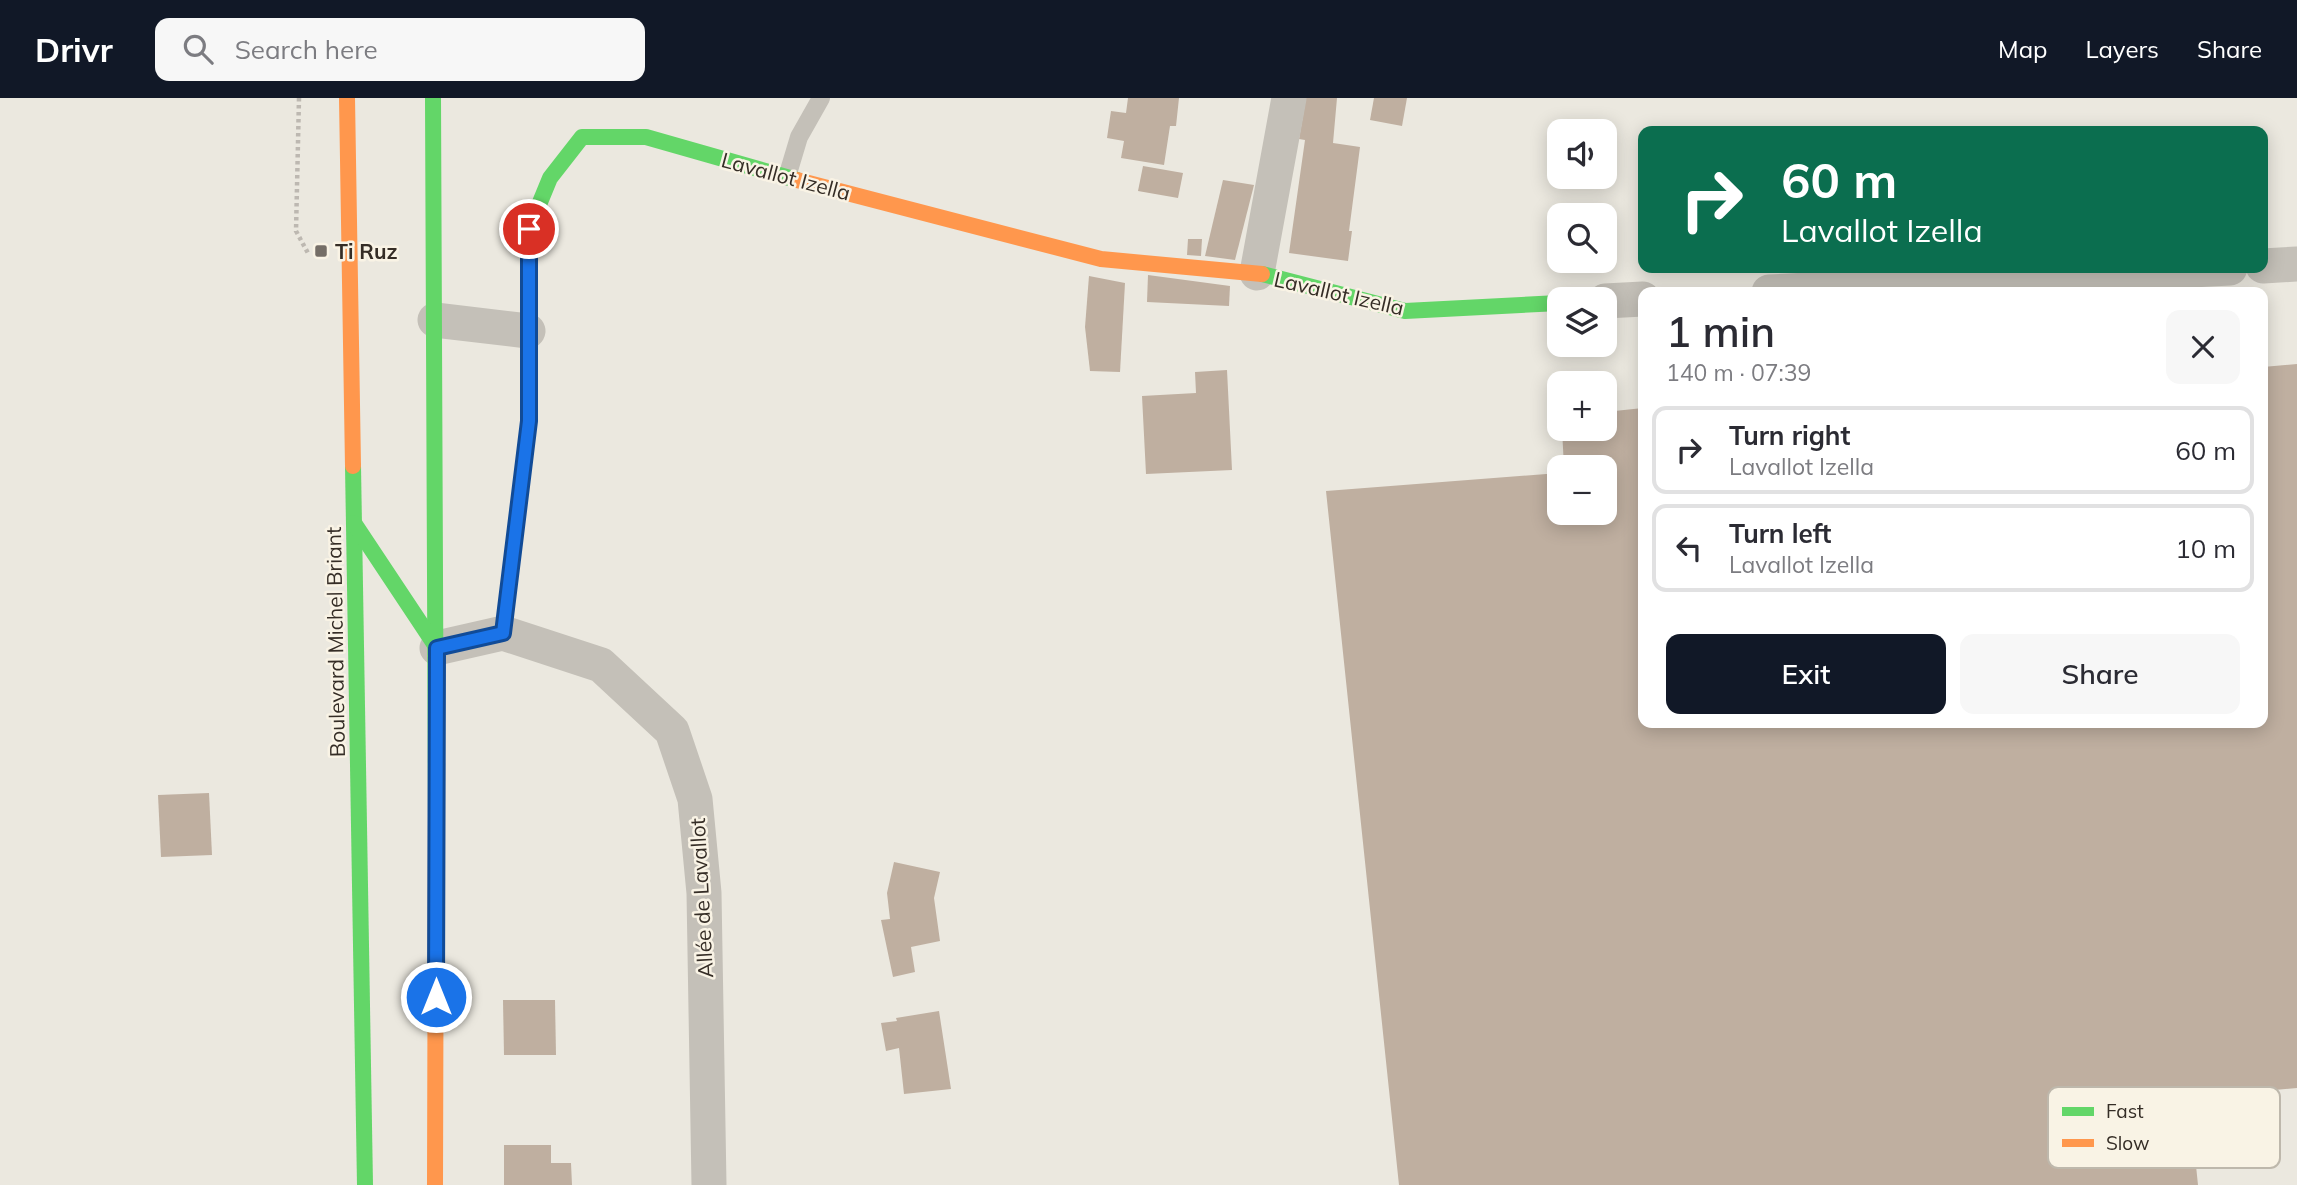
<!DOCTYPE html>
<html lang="en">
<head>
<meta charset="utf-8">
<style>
	:root { --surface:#fff; --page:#f7f7f7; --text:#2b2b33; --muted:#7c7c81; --line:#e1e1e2; --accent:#111827 }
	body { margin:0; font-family:Mulish,sans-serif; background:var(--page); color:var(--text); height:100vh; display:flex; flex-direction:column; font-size:26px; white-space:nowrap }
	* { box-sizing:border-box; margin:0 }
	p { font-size:23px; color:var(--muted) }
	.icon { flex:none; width:38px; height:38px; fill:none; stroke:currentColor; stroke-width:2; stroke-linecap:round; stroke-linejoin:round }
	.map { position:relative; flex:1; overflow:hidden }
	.sheet { position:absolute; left:1638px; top:189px; width:630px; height:441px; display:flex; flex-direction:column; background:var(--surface); border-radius:14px; box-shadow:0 4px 18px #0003 }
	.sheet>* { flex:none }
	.guide { position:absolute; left:1638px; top:28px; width:630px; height:147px; border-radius:14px; box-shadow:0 4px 18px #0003; background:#0b6e4f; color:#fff; overflow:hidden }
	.controls { position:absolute; left:1547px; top:21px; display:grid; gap:14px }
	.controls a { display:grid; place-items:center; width:70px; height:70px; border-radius:14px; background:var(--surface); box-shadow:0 4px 18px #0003; font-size:35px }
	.pin { position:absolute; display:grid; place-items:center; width:60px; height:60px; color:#fff; margin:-30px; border:4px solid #fff; border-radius:50%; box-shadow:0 2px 7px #0007 }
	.me { position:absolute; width:77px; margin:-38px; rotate:0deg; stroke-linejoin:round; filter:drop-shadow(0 0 5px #0008) }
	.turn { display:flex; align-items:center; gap:24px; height:147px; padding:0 28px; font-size:32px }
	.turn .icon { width:91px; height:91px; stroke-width:2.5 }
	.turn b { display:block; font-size:49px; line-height:60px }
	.round { display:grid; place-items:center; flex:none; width:74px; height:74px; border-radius:14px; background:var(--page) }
	.headline { display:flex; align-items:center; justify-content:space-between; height:119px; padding:0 28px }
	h1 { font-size:42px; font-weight:600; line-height:52px }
	.action { display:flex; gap:14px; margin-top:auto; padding:14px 28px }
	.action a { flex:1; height:80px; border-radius:14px; background:var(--accent); color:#fff; font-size:28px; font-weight:600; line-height:80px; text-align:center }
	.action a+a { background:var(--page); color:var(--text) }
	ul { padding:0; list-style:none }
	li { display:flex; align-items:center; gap:21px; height:88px; margin:0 14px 10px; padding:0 14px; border:4px solid var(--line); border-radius:14px }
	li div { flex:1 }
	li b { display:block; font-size:26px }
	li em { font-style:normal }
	header { display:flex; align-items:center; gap:42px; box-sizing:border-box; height:98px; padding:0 35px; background:var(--accent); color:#fff }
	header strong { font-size:33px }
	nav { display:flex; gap:38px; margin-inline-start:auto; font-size:24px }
	.search { width:490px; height:63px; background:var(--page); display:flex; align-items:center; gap:18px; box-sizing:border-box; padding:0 24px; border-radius:14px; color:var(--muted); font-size:26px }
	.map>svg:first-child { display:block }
	.building { fill:#bfafa0 }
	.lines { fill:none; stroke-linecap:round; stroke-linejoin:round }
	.path { stroke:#bdb8b1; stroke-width:4.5; stroke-dasharray:3.5 3.5; stroke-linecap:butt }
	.lane { stroke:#c4c0b8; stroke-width:18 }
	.street { stroke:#c4c0b8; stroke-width:35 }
	.fast { stroke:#63d668; stroke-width:16 }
	.slow { stroke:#ff974d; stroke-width:16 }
	.route-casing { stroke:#114b97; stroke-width:18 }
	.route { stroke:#1a73e8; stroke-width:12 }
	.poi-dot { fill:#756e67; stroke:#f9f3e5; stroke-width:2.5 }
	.labels { text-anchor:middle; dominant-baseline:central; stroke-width:5; stroke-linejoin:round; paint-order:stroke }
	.street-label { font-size:21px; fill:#352d26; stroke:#f9f3e5 }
	.poi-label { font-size:21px; font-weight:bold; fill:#352d26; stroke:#f9f3e5; text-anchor:start }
	.key { fill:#f9f3e5; stroke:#beb8ac; stroke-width:2 }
	.key-label { font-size:19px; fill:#352d26 }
</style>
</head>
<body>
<header>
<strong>Drivr</strong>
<div class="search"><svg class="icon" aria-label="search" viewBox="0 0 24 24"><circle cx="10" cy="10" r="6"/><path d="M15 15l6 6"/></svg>Search here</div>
<nav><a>Map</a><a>Layers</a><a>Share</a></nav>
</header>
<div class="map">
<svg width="2297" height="1087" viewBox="0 0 2297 1087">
	<rect width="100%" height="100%" fill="#ebe8df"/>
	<g class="building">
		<path d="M 1128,0 L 1179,0 L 1176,28 L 1170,28 L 1164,67 L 1121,60 L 1124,43 L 1107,40 L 1111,13 L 1126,15 Z"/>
		<path d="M 1306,0 L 1337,0 L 1333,45 L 1360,49 L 1349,133 L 1352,133 L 1348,163 L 1289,155 L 1305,42 L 1299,41 Z"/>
		<path d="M 1374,0 L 1407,0 L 1402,28 L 1370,22 Z"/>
		<path d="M 1143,68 L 1183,75 L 1178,100 L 1138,93 Z"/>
		<path d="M 1223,82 L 1254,87 L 1235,162 L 1205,158 Z"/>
		<path d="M 1188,141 L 1202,141 L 1201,158 L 1187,157 Z"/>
		<path d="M 1148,177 L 1230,188 L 1229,208 L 1147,204 Z"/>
		<path d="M 1089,178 L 1125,185 L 1120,274 L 1090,273 L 1085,229 Z"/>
		<path d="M 2297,266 L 2297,990 L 2189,1000 L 2198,1087 L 1399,1087 L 1326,393 L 1559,375 L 1559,415 L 1605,415 L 1605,369 L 1564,369 L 1562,331 L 1605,331 L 1605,314 L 1643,310 L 1643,625 L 2263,625 L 2263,269 Z"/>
		<path d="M 1227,272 L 1232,372 L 1146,376 L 1142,298 L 1196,295 L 1195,274 Z"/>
		<path d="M 209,695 L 212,757 L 161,759 L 158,697 Z"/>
		<path d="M 894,764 L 940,774 L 934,800 L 940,843 L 911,849 L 915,874 L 893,879 L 881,822 L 890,821 L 887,795 Z"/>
		<path d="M 503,902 L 555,902 L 556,957 L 504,957 Z"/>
		<path d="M 939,913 L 951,991 L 904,996 L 899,950 L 886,953 L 881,925 L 897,923 L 896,920 Z"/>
		<path d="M 504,1047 L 551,1047 L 551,1065 L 571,1065 L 572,1087 L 504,1087 Z"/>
	</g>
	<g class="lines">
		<path class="path" d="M 299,0 L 296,133 L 309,157"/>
		<path class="lane" d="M 787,79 L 799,39 L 821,0"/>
		<g class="street">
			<path d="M 2263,168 L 2297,166"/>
			<path d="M 1257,175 L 1289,0"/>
			<path d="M 1769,194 L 2230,170"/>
			<path d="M 1605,203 L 1643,201"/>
			<path d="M 435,222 L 528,233"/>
			<path d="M 437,550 L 503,535 L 601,567 L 672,633 L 695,701 L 704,795 L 709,1087"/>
		</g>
		<g class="fast">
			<path d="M 433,0 L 436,718"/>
			<path d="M 1262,176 L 1405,213 L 1559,205"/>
			<path d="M 353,368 L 365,1087"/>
			<path d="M 354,425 L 437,550"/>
			<path d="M 503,535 L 529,323 L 529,131 L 550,80 L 582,39 L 646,39 L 797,82"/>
		</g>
		<g class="slow">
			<path d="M 347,0 L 353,368"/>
			<path d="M 797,82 L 1101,161 L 1262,176"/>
			<path d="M 435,1087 L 436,718"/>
		</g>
	</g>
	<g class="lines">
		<defs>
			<path id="route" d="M 436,899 L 437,550 L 503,535 L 529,323 L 529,131"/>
		</defs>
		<use href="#route" class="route-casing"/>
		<use href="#route" class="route"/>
	</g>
	<rect class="poi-dot" x="314" y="146" width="14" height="14" rx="3.5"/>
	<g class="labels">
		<g class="street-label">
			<text transform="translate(786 78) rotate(15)">Lavallot Izella</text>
			<text transform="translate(1339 195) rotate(13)">Lavallot Izella</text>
			<text transform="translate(335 544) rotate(-91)">Boulevard Michel Briant</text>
			<text transform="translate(701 800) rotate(-93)">Allée de Lavallot</text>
		</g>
		<g class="poi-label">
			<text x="335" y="153">Ti Ruz</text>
		</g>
	</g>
	<rect x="2048" y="989" width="232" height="81" rx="10" class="key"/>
	<rect x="2062" y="1009" width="32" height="9" fill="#63d668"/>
	<rect x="2062" y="1041" width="32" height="8" fill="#ff974d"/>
	<g class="key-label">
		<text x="2106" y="1020">Fast</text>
		<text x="2106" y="1052">Slow</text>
	</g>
</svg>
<div class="controls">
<a><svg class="icon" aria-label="sound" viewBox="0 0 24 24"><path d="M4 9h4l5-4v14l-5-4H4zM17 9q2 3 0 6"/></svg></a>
<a><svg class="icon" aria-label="search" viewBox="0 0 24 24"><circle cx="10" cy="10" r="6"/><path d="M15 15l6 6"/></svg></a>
<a><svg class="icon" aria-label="layers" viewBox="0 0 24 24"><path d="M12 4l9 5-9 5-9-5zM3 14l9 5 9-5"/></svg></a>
<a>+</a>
<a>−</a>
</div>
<div class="pin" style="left:529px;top:131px;background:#d93025"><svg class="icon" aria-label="arrive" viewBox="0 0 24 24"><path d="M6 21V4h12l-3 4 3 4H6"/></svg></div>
<svg class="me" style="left:436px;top:899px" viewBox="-20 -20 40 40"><circle r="17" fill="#1a73e8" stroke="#fff" stroke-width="3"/><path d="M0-11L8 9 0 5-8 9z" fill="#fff"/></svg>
<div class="guide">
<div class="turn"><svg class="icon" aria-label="right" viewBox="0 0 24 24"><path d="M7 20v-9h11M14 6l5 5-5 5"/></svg><div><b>60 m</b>Lavallot Izella</div></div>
</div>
<section class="sheet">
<div class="headline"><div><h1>1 min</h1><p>140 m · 07:39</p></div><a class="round"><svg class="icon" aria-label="close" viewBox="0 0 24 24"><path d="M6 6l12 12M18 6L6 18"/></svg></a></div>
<ul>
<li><svg class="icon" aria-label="right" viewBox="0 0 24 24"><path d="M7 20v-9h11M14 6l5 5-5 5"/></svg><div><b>Turn right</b><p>Lavallot Izella</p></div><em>60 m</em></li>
<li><svg class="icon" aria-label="left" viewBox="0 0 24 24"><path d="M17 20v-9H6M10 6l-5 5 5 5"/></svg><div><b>Turn left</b><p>Lavallot Izella</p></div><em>10 m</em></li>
</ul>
<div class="action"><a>Exit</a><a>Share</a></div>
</section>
</div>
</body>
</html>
